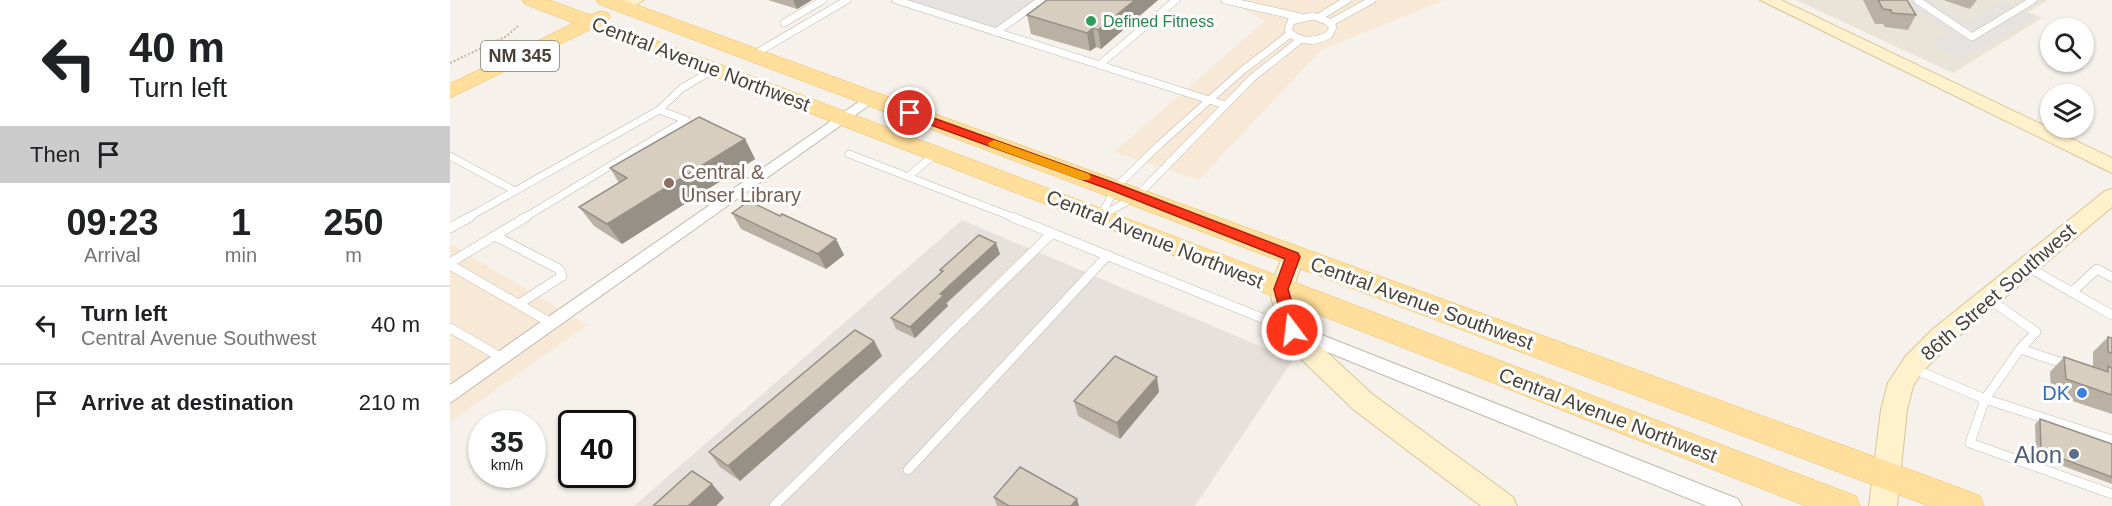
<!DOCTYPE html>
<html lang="en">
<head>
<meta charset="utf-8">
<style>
	:root { --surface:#fff; --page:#f6f6f6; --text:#202124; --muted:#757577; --line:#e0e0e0 }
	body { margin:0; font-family:Arial,sans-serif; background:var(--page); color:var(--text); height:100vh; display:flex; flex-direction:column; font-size:22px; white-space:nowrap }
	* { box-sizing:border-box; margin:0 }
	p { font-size:20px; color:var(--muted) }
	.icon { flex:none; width:33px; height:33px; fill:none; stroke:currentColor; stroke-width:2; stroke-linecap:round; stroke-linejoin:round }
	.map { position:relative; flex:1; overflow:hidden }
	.sheet { display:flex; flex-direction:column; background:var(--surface); width:450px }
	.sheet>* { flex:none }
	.banner { background:#fff; color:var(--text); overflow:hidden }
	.fabs { position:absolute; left:1590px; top:18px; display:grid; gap:12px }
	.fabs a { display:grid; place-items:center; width:54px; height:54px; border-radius:50%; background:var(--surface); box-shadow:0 2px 4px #0004; font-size:30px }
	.speed { position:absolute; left:18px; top:410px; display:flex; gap:12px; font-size:30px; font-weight:700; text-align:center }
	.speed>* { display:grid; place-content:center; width:78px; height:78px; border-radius:50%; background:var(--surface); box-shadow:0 2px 4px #0004; line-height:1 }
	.speed small { font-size:15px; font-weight:400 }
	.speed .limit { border:3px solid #111; border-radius:9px; background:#fff; color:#111 }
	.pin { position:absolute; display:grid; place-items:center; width:51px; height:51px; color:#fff; margin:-26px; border:3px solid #fff; border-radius:50%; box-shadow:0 2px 6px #0007 }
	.me { position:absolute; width:66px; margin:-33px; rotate:345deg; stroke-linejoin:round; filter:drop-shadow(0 0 4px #0008) }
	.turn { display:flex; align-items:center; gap:21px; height:126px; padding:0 30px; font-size:27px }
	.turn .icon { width:78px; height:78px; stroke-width:2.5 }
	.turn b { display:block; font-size:42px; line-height:51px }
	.then { display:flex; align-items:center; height:57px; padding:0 30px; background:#0003; gap:12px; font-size:22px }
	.eta { display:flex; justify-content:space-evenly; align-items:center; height:102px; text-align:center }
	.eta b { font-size:36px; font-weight:800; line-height:42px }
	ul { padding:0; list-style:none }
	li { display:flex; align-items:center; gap:18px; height:78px; padding:0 30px; border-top:2px solid var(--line) }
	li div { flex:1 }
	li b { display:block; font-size:22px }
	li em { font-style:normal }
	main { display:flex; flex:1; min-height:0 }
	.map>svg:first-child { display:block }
	.residential { fill:#eae4d8 }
	.commercial { fill:#f8e8d6 }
	.industrial { fill:#e6e1dc }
	.parking { fill:#e5e2df }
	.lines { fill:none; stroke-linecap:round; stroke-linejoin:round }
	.lane-far1-casing { stroke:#c2baac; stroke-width:8 }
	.lane-casing { stroke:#c2baac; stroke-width:10 }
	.street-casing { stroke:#c2baac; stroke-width:2 }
	.secondary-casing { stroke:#d8c598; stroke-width:2 }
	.primary-casing { stroke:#ebbe64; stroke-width:1 }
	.path { stroke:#c5b59d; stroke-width:2; stroke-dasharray:2 2; stroke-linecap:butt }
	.lane-far1 { stroke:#fff; stroke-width:7 }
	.lane { stroke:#fff; stroke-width:9 }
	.street { fill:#fff; fill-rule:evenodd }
	.secondary { fill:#fff1cc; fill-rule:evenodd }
	.primary { fill:#ffdf9b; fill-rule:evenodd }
	.wall { fill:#bab1a4 }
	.shaded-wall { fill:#979086 }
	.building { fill:#d8cebf; stroke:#979086; stroke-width:1.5 }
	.route { fill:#ff3419; stroke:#a62210; stroke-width:1.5 }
	.slow { fill:#f59e0b }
	.leisure-dot { fill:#2e9e5b; stroke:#fff; stroke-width:2 }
	.education-dot { fill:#8d6e63; stroke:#fff; stroke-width:2 }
	.shop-dot { fill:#3f7fe0; stroke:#fff; stroke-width:2 }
	.service-dot { fill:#5c6f8a; stroke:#fff; stroke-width:2 }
	.labels { text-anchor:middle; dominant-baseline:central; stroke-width:6; stroke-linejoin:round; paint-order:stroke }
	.far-leisure-label { font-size:16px; fill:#27864d; stroke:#fff; text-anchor:start }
	.shield { fill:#fff; stroke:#817b74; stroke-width:1.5 }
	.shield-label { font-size:18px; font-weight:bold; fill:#4b4338 }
	.street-label { font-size:20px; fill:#4b4338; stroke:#fff }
	.education-label { font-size:20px; fill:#785e54; stroke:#fff; text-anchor:start }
	.shop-label { font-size:20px; fill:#366cbe; stroke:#fff; text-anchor:end }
	.near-service-label { font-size:24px; fill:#4e5e75; stroke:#fff; text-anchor:end }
</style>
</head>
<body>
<main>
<section class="sheet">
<div class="banner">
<div class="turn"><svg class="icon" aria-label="left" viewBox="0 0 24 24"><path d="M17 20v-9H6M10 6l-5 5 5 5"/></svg><div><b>40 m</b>Turn left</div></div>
<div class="then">Then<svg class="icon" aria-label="arrive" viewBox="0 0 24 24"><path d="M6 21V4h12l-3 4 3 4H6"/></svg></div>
</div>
<div class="eta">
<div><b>09:23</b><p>Arrival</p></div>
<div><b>1</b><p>min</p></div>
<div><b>250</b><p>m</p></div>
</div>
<ul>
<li><svg class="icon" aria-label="left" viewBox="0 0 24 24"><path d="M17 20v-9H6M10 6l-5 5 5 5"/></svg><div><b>Turn left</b><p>Central Avenue Southwest</p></div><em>40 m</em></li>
<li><svg class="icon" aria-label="arrive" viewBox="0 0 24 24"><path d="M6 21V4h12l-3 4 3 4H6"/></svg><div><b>Arrive at destination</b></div><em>210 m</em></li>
</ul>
</section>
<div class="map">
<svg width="1662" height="506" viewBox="0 0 1662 506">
	<rect width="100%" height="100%" fill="#f6f2eb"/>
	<path class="residential" d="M 1346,0 L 1598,0 L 1578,12 L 1592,18 L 1503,73 Z"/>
	<g class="commercial">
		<path d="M 776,0 L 995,0 L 871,50 L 749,180 L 664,152 L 815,21 Z"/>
		<path d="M 0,244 L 137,325 L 0,422 Z"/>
	</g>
	<path class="industrial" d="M 512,220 L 843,360 L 745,506 L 184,506 Z"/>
	<g class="parking">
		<path d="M 443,0 L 585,0 L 540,33 L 439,2 Z"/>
		<path d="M 1451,0 L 1483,0 L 1517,23 L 1552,2 L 1586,16 L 1513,59 L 1480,44 L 1499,32 Z"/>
	</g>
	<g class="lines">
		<defs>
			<g id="lane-far1">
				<path d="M 446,0 L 775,105"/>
				<path d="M 775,0 L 850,17"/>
				<path d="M 1467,0 L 1522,37 L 1583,0"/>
				<path d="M 863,16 L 877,21 L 883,27 L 879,35 C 865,42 850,43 838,31 L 841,21 Z"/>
				<path d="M 869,17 L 897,0"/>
				<path d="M 334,23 L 373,0"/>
				<path d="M 880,23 L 922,0"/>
				<path d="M 546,32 L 591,0"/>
				<path d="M 303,55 L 397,0"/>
				<path d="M 649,65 L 726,0"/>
				<path d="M 209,110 L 232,88 L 263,70"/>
				<path d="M 399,154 L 565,218"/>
				<path d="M 0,156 L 65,191"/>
				<path d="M 459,176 L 485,154"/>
				<path d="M 651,216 L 687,196 L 802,78 L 851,39"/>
				<path d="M 651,216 L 665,188 L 710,144 L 793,70 L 840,34"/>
				<path d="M 17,218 L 209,110 L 236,120"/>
				<path d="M 74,218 L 236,120"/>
			</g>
			<g id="lane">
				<path d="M 562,217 L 839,329"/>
				<path d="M 0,228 L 20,217"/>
				<path d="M 45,236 L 109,269 L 112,276 L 69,304"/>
				<path d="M 0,263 L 76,217"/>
				<path d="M 0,265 L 101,323"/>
				<path d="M 1576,266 L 1662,315"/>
				<path d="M 1622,292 L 1647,269 L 1662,277"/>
				<path d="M 1539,299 L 1586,332 L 1570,349"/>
				<path d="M 0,328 L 52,358"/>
				<path d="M 1464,369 L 1535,399 L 1570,349 L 1619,365"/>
				<path d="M 1662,440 L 1535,399 L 1520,443 L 1662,494"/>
				<path d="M 458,470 L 658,255"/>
				<path d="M 324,506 L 602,233"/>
			</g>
			<g id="street">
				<path d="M 420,94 L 425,95 L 425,101 L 0,403 L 0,385 Z"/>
				<path d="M 844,324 L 1288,499 L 1292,506 L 1257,506 L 838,336 L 835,331 L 838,326 Z"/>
			</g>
			<g id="secondary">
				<path d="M 173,0 L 194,0 L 179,9 L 167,9 L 165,6 Z"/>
				<path d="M 1310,0 L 1331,0 L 1662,158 L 1662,173 Z"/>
				<path d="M 1662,189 L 1662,207 L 1501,343 L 1473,371 L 1463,386 L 1457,410 L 1447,506 L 1419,506 L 1431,410 L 1438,383 L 1455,357 L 1483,329 L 1655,191 Z"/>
				<path d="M 843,249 L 851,251 L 854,257 L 843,289 L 853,327 L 867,343 L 922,394 L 1063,497 L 1067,506 L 1031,506 L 904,410 L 849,357 L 830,330 L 819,289 L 835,251 Z"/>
			</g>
			<g id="primary">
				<path d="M 73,0 L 99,0 L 140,15 L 151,11 L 158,13 L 160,17 L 157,22 C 574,178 989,338 1406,496 L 1410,506 L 1356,506 L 822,296 L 642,222 L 141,29 L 0,98 L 0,84 L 124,23 L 75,4 Z"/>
				<path d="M 147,0 L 173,0 L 1518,491 L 1530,496 L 1534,506 L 1479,506 L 149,4 Z"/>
			</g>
		</defs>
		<use href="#lane-far1" class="lane-far1-casing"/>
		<use href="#lane" class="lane-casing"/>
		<use href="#street" class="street-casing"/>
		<use href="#secondary" class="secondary-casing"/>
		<use href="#primary" class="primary-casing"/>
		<path class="path" d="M 0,63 L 57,36 L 68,26"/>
		<use href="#lane-far1" class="lane-far1"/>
		<use href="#lane" class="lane"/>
		<use href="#street" class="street"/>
		<use href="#secondary" class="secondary"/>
		<use href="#primary" class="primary"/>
	</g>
	<g class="wall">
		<path d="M 318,0 L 362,0 L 347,9 Z"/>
		<path d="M 708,0 L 651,49 L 646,47 L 640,51 L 581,34 L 577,15 Z"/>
		<path d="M 1413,0 L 1457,0 L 1466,15 L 1458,30 L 1435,27 L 1433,24 L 1425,24 Z"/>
		<path d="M 1493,0 L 1527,0 L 1520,9 Z"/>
		<path d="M 295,139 L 305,159 L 172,244 L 144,226 L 129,207 L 169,183 L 160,168 Z"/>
		<path d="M 282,213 L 394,255 L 376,269 L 291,229 Z"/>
		<path d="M 550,254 L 497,303 L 498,306 L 465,338 L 446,329 L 441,318 L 491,273 L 490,270 Z"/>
		<path d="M 1658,337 L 1662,338 L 1662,414 L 1601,394 L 1600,372 L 1614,357 L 1643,366 L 1643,352 Z"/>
		<path d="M 424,341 L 432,356 L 290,481 L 270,467 L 259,452 Z"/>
		<path d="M 709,392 L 670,439 L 628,416 L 624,401 Z"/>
		<path d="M 1590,419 L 1662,444 L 1662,484 L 1586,456 L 1585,424 Z"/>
		<path d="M 544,497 L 629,506 L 547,506 Z"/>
	</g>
	<g class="shaded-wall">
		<path d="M 343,0 L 362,0 L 347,9 Z"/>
		<path d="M 685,0 L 708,0 L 651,49 L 648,30 Z"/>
		<path d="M 643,28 L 646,47 L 640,51 L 637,33 Z"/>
		<path d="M 295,139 L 305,159 L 172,244 L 157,224 Z"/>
		<path d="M 386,239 L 394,255 L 376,269 L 368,254 Z"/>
		<path d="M 546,243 L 550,254 L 496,303 L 498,306 L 465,338 L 460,327 L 490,294 Z"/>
		<path d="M 424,341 L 432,356 L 290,481 L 278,466 Z"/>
		<path d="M 707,377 L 709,392 L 670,439 L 667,423 Z"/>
		<path d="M 262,484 L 274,498 L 266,506 L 238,506 Z"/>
		<path d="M 627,499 L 629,506 L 621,506 Z"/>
	</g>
	<g class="building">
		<path d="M 597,0 L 685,0 L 648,30 L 643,28 L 637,33 L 577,15 Z"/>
		<path d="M 1428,0 L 1457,0 L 1466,15 L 1442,13 L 1441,10 L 1433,9 Z"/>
		<path d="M 249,117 L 295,139 L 157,224 L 129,207 L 177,178 L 160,168 Z"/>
		<path d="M 299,201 L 330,216 L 332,214 L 386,239 L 368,254 L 282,213 Z"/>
		<path d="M 529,235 L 546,243 L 490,294 L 494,295 L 460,327 L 441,318 L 493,271 L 490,270 Z"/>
		<path d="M 405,330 L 424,341 L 278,466 L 259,452 Z"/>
		<path d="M 1658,337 L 1662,338 L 1662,353 L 1658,352 Z"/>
		<path d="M 665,356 L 707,377 L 667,423 L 624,401 Z"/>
		<path d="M 1614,357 L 1658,372 L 1658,366 L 1662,368 L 1662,395 L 1616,379 Z"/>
		<path d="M 1590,419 L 1662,444 L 1662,477 L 1591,451 Z"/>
		<path d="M 570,467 L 627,499 L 621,506 L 559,506 L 544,497 Z"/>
		<path d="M 242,471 L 262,484 L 238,506 L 203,506 Z"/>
	</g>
	<path class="route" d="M 456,111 L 464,111 L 670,185 L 848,253 L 850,257 L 838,289 L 850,330 L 847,334 L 837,334 L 835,330 L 824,289 L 835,259 L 661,190 L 456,116 Z"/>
	<path class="slow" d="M 544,140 L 639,174 L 641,177 L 639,180 L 631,180 L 539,146 L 538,143 Z"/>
	<circle class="leisure-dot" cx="641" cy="21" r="6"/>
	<circle class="education-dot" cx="219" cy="183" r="6"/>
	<circle class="shop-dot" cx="1632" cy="393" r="6"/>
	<circle class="service-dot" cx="1624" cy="454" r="6"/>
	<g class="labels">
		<g class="far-leisure-label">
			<text x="653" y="21">Defined Fitness</text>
		</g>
		<rect class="shield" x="31" y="41" width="78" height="30" rx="4.5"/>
		<g class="shield-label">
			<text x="70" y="56">NM 345</text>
		</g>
		<g class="street-label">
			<text transform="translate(251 64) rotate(21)">Central Avenue Northwest</text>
			<text transform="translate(705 239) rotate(22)">Central Avenue Northwest</text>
			<text transform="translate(1548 292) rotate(-41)">86th Street Southwest</text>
			<text transform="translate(972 303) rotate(20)">Central Avenue Southwest</text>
			<text transform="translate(1158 415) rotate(21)">Central Avenue Northwest</text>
		</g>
		<g class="education-label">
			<text x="231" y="172">Central &amp;<tspan x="231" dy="23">Unser Library</tspan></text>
		</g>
		<g class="shop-label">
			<text x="1620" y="393">DK</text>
		</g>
		<g class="near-service-label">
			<text x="1612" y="454">Alon</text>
		</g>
	</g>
</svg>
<div class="fabs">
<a><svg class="icon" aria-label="search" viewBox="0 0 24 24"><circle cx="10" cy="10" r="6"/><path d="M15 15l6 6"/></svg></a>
<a><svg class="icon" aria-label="layers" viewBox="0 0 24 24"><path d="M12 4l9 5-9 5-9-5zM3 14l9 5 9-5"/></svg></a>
</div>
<div class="speed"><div>35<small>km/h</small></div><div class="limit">40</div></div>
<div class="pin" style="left:460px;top:113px;background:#d93025"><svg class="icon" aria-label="arrive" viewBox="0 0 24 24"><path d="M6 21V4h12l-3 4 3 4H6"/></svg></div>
<svg class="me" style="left:842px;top:330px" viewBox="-20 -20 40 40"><circle r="17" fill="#ff3419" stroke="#fff" stroke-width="3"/><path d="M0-11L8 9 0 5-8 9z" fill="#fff"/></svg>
</div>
</main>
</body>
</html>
